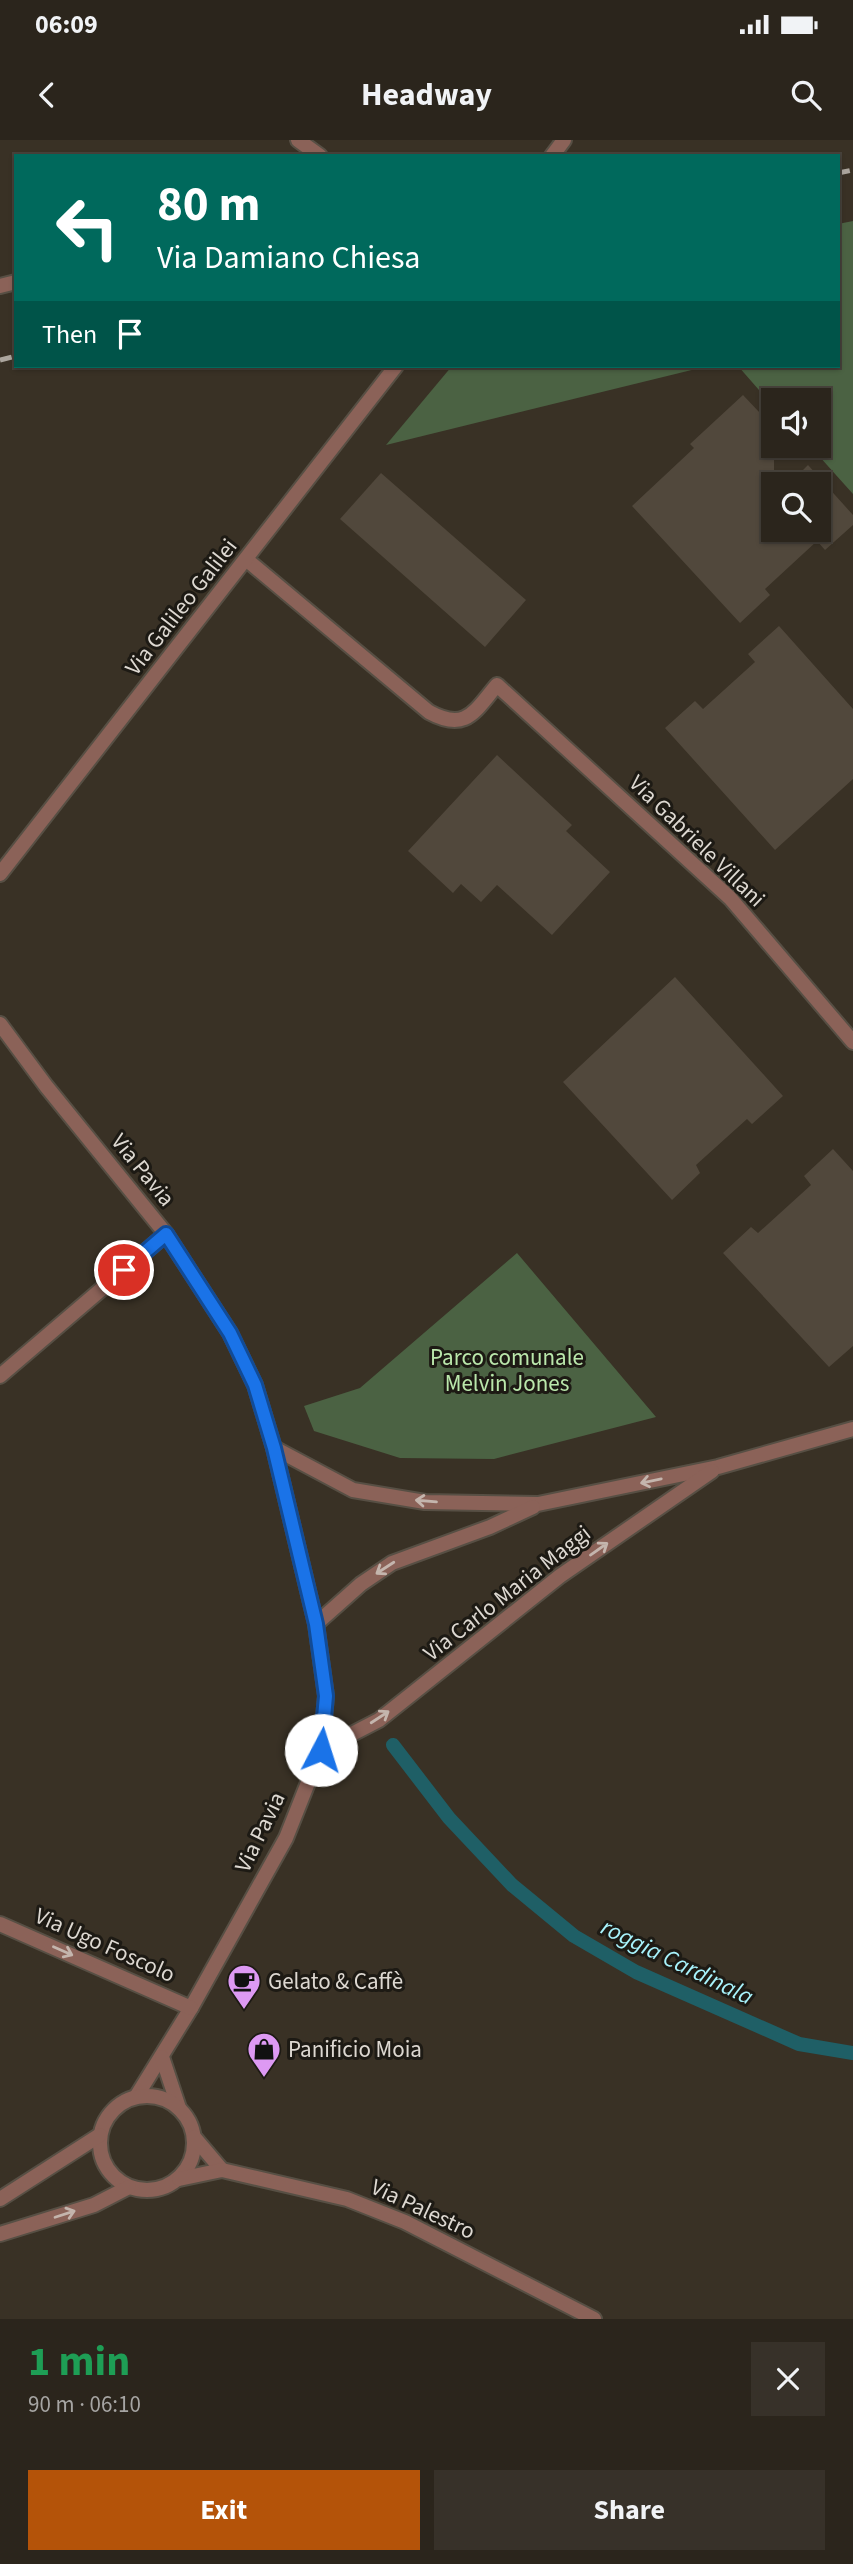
<!DOCTYPE html>
<html lang="en">
<head>
<meta charset="utf-8">
<style>
	:root { --surface:#2b251c; --page:#373129; --text:#f1f3f6; --muted:#a6a5a3; --line:#47423b; --accent:#b45309 }
	body { margin:0; font-family:"Source Sans 3",sans-serif; background:var(--page); color:var(--text); height:100vh; display:flex; flex-direction:column; font-size:26px; white-space:nowrap }
	* { box-sizing:border-box; margin:0 }
	p { font-size:23px; color:var(--muted) }
	.icon { flex:none; width:38px; height:38px; fill:none; stroke:currentColor; stroke-width:2; stroke-linecap:round; stroke-linejoin:round }
	.map { position:relative; height:2179px; overflow:hidden }
	.sheet { display:flex; flex-direction:column; background:var(--surface); flex:1 }
	.sheet>* { flex:none }
	.guide { position:absolute; left:14px; top:14px; width:826px; height:214px; border-radius:0px; box-shadow:0 2px 5px #0004,0 0 0 2px var(--line); background:#00695c; color:#fff; overflow:hidden }
	.fabs { position:absolute; left:761px; top:248px; display:grid; gap:14px }
	.fabs a { display:grid; place-items:center; width:70px; height:70px; border-radius:0px; background:var(--surface); box-shadow:0 2px 5px #0004,0 0 0 2px var(--line); font-size:35px }
	.pin { position:absolute; display:grid; place-items:center; width:60px; height:60px; color:#fff; margin:-30px; border:4px solid #fff; border-radius:50%; box-shadow:0 2px 7px #0007 }
	.me { position:absolute; width:77px; margin:-38px; rotate:5deg; stroke-linejoin:round; filter:drop-shadow(0 0 5px #0008) }
	.turn { display:flex; align-items:center; gap:24px; height:147px; padding:0 28px; font-size:32px }
	.turn .icon { width:91px; height:91px; stroke-width:2.5 }
	.turn b { display:block; font-size:49px; line-height:60px }
	.then { display:flex; align-items:center; height:66px; padding:0 28px; background:#0003; gap:14px; font-size:26px }
	.round { display:grid; place-items:center; flex:none; width:74px; height:74px; border-radius:0px; background:var(--page) }
	.head { display:flex; align-items:center; justify-content:space-between; height:119px; padding:0 28px }
	h1 { font-size:42px; font-weight:700; line-height:52px; color:#1e9e55 }
	.primary-button { display:flex; gap:14px; margin-top:auto; padding:14px 28px }
	.primary-button a { flex:1; height:80px; border-radius:0px; background:var(--accent); color:#fff; font-size:28px; font-weight:700; line-height:80px; text-align:center }
	.primary-button a+a { background:var(--page); color:var(--text) }
	.status { display:flex; justify-content:space-between; align-items:center; height:49px; padding:0 35px; background:var(--surface); direction:ltr }
	.status svg { height:19px; fill:currentColor }
	header { display:flex; justify-content:space-between; align-items:center; height:91px; padding:0 28px; background:var(--surface); font-size:32px; font-weight:700 }
	.map>svg:first-child { display:block }
	.green { fill:#4b6243 }
	.lines { fill:none; stroke-linecap:round; stroke-linejoin:round }
	.stream { stroke:#1f5f66; stroke-width:14 }
	.building { fill:#51483c }
	.street-casing { stroke:#574f44; stroke-width:18 }
	.street { stroke:#8b6258; stroke-width:14 }
	.rail { stroke:#aba59d; stroke-width:5; stroke-dasharray:12 12; stroke-linecap:butt }
	.oneway { stroke:#c4b5ad }
	.route-casing { stroke:#114b97; stroke-width:18 }
	.route { stroke:#1a73e8; stroke-width:12 }
	.labels { text-anchor:middle; dominant-baseline:central; stroke-width:6; stroke-linejoin:round; paint-order:stroke }
	.street-label { font-size:23px; fill:#ddd8d1; stroke:#1d1a14 }
	.park-label { font-size:23px; fill:#bae7ab; stroke:#1d1a14 }
	.poi-label { font-size:23px; fill:#ddd8d1; stroke:#1d1a14; text-anchor:start }
	.water-label { font-size:24px; font-style:italic; fill:#a8f3fc; stroke:#1d1a14 }
</style>
</head>
<body>
<div class="status"><b>06:09</b><svg viewBox="0 0 49 12"><path d="M0 12V9h3v3zM5 12V6h3v6zM10 12V3h3v9zM15 12V0h3v12zM26 1h20v11H26zM47 4h2v5h-2z"/></svg></div>
<header><svg class="icon" aria-label="back" viewBox="0 0 24 24"><path d="M15 5l-7 7 7 7"/></svg>Headway<svg class="icon" aria-label="search" viewBox="0 0 24 24"><circle cx="10" cy="10" r="6"/><path d="M15 15l6 6"/></svg></header>
<div class="map">
<svg width="853" height="2179" viewBox="0 0 853 2179">
	<rect width="100%" height="100%" fill="#393125"/>
	<g class="green">
		<path d="M 853,81 L 853,354 L 810,306 L 819,306 L 819,261 L 774,261 L 773,266 L 738,226 L 838,226 L 838,84 Z"/>
		<path d="M 452,226 L 708,226 L 386,305 Z"/>
		<path d="M 517,1113 L 656,1277 L 494,1319 L 400,1318 L 314,1291 L 304,1266 L 360,1248 Z"/>
	</g>
	<g class="lines">
		<path class="stream" d="M 393,1605 L 449,1678 L 512,1745 L 574,1796 L 636,1832 L 799,1904 L 853,1913"/>
	</g>
	<g class="building">
		<path d="M 743,255 L 774,288 L 774,390 L 819,390 L 819,345 L 788,345 L 808,325 L 853,375 L 853,385 L 825,410 L 817,401 L 765,449 L 770,455 L 740,483 L 632,366 L 694,308 L 690,304 Z"/>
		<path d="M 381,333 L 526,460 L 485,507 L 340,379 Z"/>
		<path d="M 779,486 L 853,569 L 853,639 L 775,710 L 665,588 L 695,561 L 703,569 L 755,522 L 748,514 Z"/>
		<path d="M 497,615 L 572,685 L 566,691 L 610,732 L 552,795 L 497,745 L 481,762 L 461,744 L 453,753 L 408,711 Z"/>
		<path d="M 675,837 L 783,956 L 752,984 L 747,979 L 696,1025 L 700,1033 L 672,1060 L 563,942 Z"/>
		<path d="M 833,1009 L 853,1031 L 853,1206 L 829,1227 L 723,1113 L 751,1087 L 758,1093 L 811,1045 L 804,1036 Z"/>
	</g>
	<g class="lines">
		<defs>
			<g id="street">
				<path d="M 298,0 L 320,16"/>
				<path d="M 552,16 L 564,0"/>
				<path d="M 0,146 L 16,142"/>
				<path d="M 247,420 L 429,572 C 466,592 474,572 497,545 L 730,758 L 853,902"/>
				<path d="M 0,734 L 396,226"/>
				<path d="M 0,884 L 46,946 L 166,1094 L 230,1193 L 255,1245 L 274,1308 L 316,1484 L 326,1556 L 321,1610 L 286,1698 L 191,1868 L 136,1957"/>
				<path d="M 0,1236 L 166,1094"/>
				<path d="M 274,1308 L 353,1350 L 425,1362 L 538,1364 L 718,1327 L 853,1289"/>
				<path d="M 316,1484 L 361,1444 L 392,1423 L 490,1387 L 533,1367"/>
				<path d="M 321,1610 L 379,1580 L 560,1436 L 712,1331"/>
				<path d="M 0,1784 L 191,1868"/>
				<path d="M 162,1917 L 179,1968"/>
				<circle cx="147" cy="2003" r="47"/>
				<path d="M 194,1997 L 222,2030"/>
				<path d="M 179,2039 L 222,2030 L 347,2059 L 405,2082 L 594,2179"/>
				<path d="M 0,2059 L 100,1995"/>
				<path d="M 0,2094 L 94,2065 L 129,2047"/>
			</g>
		</defs>
		<use href="#street" class="street-casing"/>
		<use href="#street" class="street"/>
		<g class="rail">
			<path d="M 838,33 L 853,30"/>
			<path d="M 0,220 L 16,216"/>
		</g>
	</g>
	<defs><path id="oneway-shaft" d="M-6 0H5M1.5-3L5.5 0L1.5 3" fill="none" stroke-width="1.6" stroke-linecap="round" stroke-linejoin="round" transform="scale(1.75)"/></defs>
	<g class="oneway">
		<use href="#oneway-shaft" transform="translate(651 1341) rotate(168)"/>
		<use href="#oneway-shaft" transform="translate(426 1361) rotate(-175)"/>
		<use href="#oneway-shaft" transform="translate(599 1409) rotate(-35)"/>
		<use href="#oneway-shaft" transform="translate(385 1428) rotate(147)"/>
		<use href="#oneway-shaft" transform="translate(380 1577) rotate(-33)"/>
		<use href="#oneway-shaft" transform="translate(63 1811) rotate(24)"/>
		<use href="#oneway-shaft" transform="translate(65 2074) rotate(-18)"/>
	</g>
	<g class="lines">
		<defs>
			<path id="route" d="M 124,1130 L 166,1094 L 230,1193 L 255,1245 L 274,1308 L 316,1484 L 326,1556 L 321,1610"/>
		</defs>
		<use href="#route" class="route-casing"/>
		<use href="#route" class="route"/>
	</g>
	<defs>
		<symbol id="cafe-pin" viewBox="-11 -11 22 30"><path d="M0 17L-7.5 6A9.5 9.5 0 1 1 7.5 6Z" fill="#dd99f3" stroke="#1d1a14"/><path d="M-5.5-4.5H6V0H3Q3 3.5 0 3.5H-2.5Q-5.5 3.5-5.5 0ZM3-3.2v2h1.7v-2ZM-6 4.5H4V6H-6Z" fill="#111"/></symbol>
		<symbol id="shop-pin" viewBox="-11 -11 22 30"><path d="M0 17L-7.5 6A9.5 9.5 0 1 1 7.5 6Z" fill="#dd99f3" stroke="#1d1a14"/><path d="M-5-2.5h2.3a2.7 3.5 0 0 1 5.4 0H5L5.5 6h-11ZM-1.5-2.5h3a1.5 2.3 0 0 0-3 0Z" fill="#111"/></symbol>
	</defs>
	<g fill-rule="evenodd">
		<use href="#cafe-pin" x="225" y="1822" width="38" height="52"/>
		<use href="#shop-pin" x="245" y="1890" width="38" height="52"/>
	</g>
	<g class="labels">
		<g class="street-label">
			<text transform="translate(181 467) rotate(-52)">Via Galileo Galilei</text>
			<text transform="translate(697 701) rotate(44)">Via Gabriele Villani</text>
			<text transform="translate(143 1030) rotate(51)">Via Pavia</text>
			<text transform="translate(507 1453) rotate(-38)">Via Carlo Maria Maggi</text>
			<text transform="translate(260 1692) rotate(-64)">Via Pavia</text>
			<text transform="translate(105 1805) rotate(24)">Via Ugo Foscolo</text>
			<text transform="translate(423 2069) rotate(25)">Via Palestro</text>
		</g>
		<g class="park-label">
			<text x="507" y="1217">Parco comunale<tspan x="507" dy="26">Melvin Jones</tspan></text>
		</g>
		<g class="poi-label">
			<text x="268" y="1841">Gelato &amp; Caffè</text>
			<text x="288" y="1909">Panificio Moia</text>
		</g>
		<g class="water-label">
			<text transform="translate(677 1822) rotate(26)">roggia Cardinala</text>
		</g>
	</g>
</svg>
<div class="fabs">
<a><svg class="icon" aria-label="sound" viewBox="0 0 24 24"><path d="M4 9h4l5-4v14l-5-4H4zM17 9q2 3 0 6"/></svg></a>
<a><svg class="icon" aria-label="search" viewBox="0 0 24 24"><circle cx="10" cy="10" r="6"/><path d="M15 15l6 6"/></svg></a>
</div>
<div class="pin" style="left:124px;top:1130px;background:#d93025"><svg class="icon" aria-label="arrive" viewBox="0 0 24 24"><path d="M6 21V4h12l-3 4 3 4H6"/></svg></div>
<svg class="me" style="left:321px;top:1610px" viewBox="-20 -20 40 40"><circle r="19" fill="#fff"/><path d="M0-13L10 11 0 6-10 11z" fill="#1a73e8"/></svg>
<div class="guide">
<div class="turn"><svg class="icon" aria-label="left" viewBox="0 0 24 24"><path d="M17 20v-9H6M10 6l-5 5 5 5"/></svg><div><b>80 m</b>Via Damiano Chiesa</div></div>
<div class="then">Then<svg class="icon" aria-label="arrive" viewBox="0 0 24 24"><path d="M6 21V4h12l-3 4 3 4H6"/></svg></div>
</div>
</div>
<section class="sheet">
<div class="head"><div><h1>1 min</h1><p>90 m · 06:10</p></div><a class="round"><svg class="icon" aria-label="close" viewBox="0 0 24 24"><path d="M6 6l12 12M18 6L6 18"/></svg></a></div>
<div class="primary-button"><a>Exit</a><a>Share</a></div>
</section>
</body>
</html>
